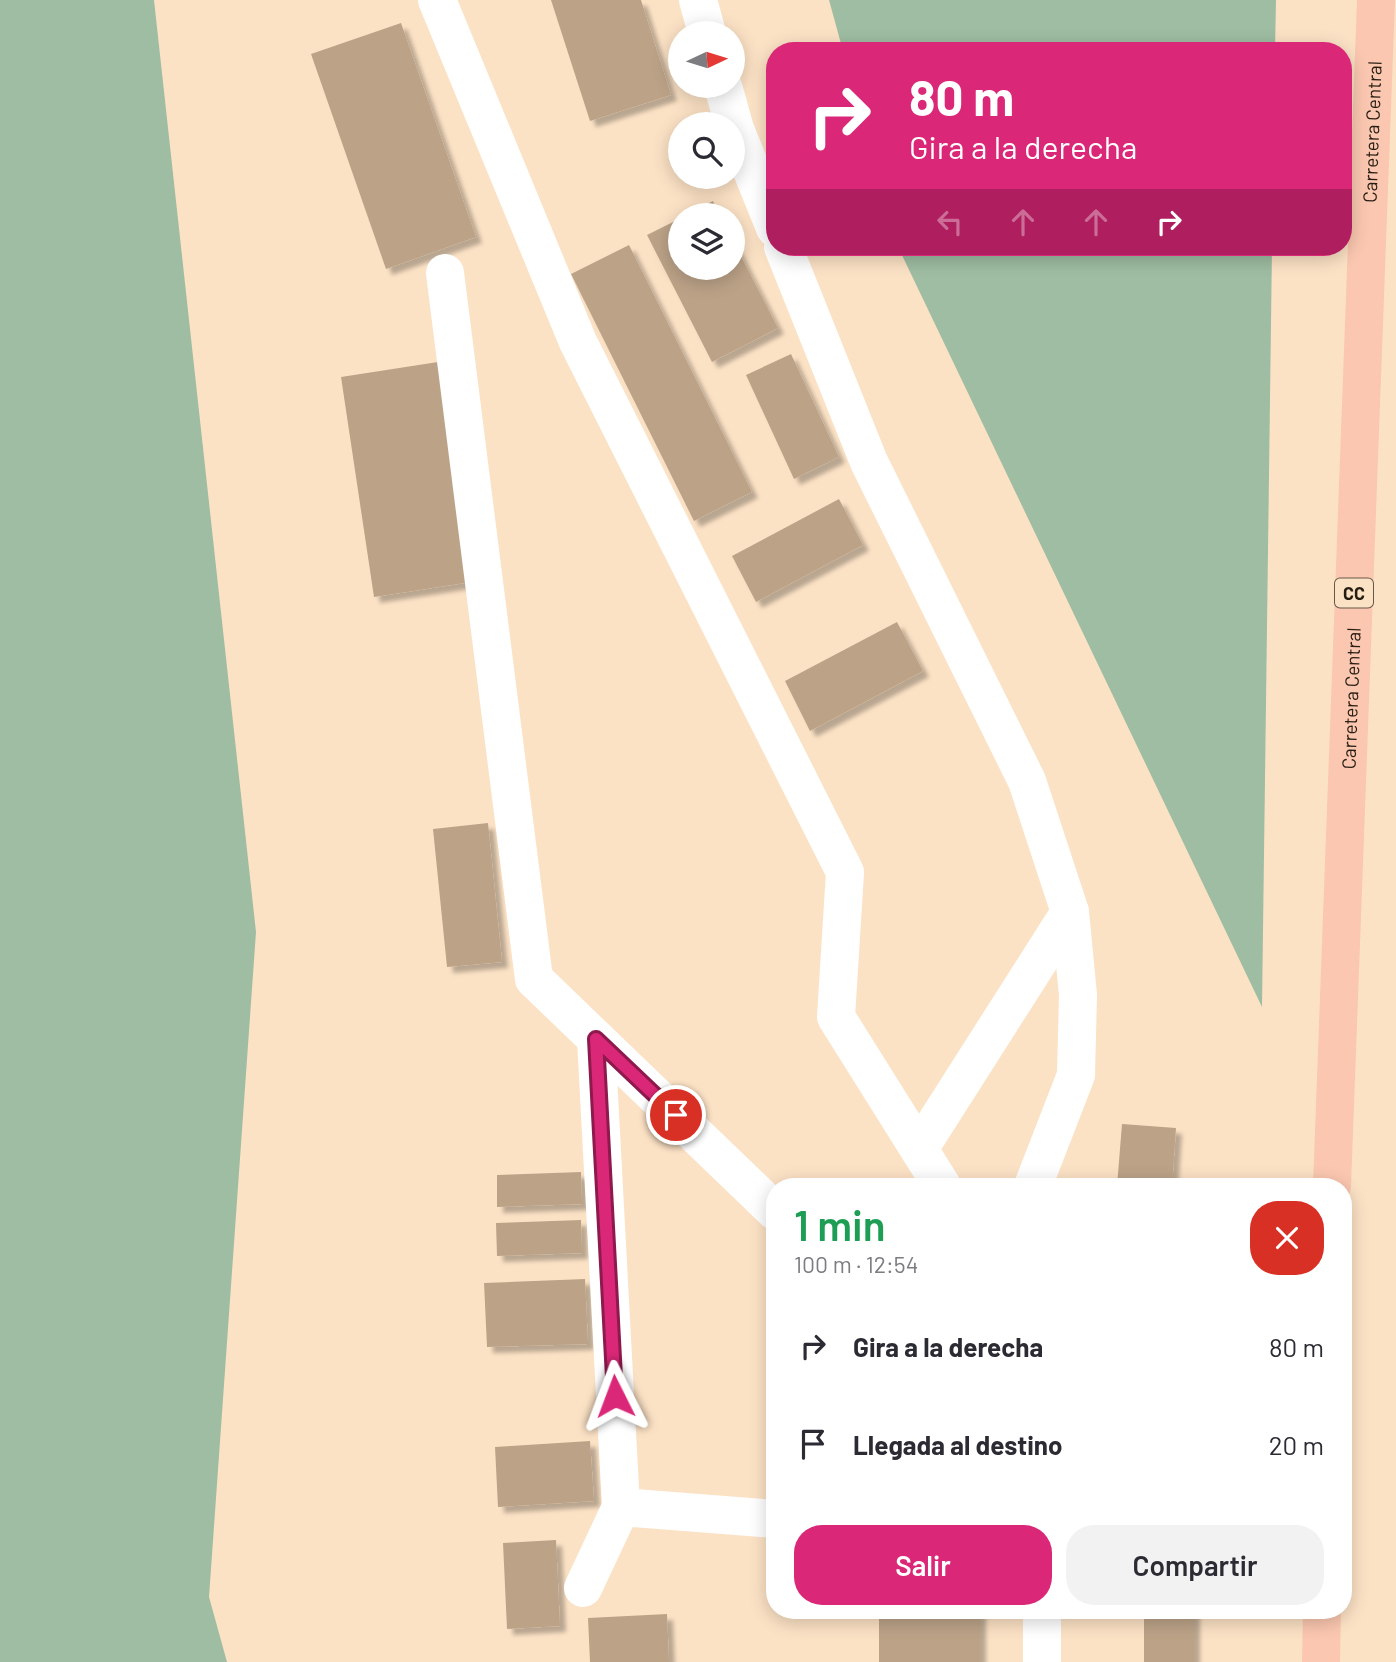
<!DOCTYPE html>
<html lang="es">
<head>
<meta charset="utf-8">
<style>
	:root { --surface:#fff; --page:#f2f2f3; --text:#2b2b33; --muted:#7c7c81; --accent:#db2777 }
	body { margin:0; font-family:Barlow,sans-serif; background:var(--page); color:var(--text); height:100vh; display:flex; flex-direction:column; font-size:26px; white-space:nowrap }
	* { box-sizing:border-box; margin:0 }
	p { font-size:23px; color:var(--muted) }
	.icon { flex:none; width:38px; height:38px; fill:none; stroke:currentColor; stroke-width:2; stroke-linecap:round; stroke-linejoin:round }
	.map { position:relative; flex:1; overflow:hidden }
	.details { position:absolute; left:766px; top:1178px; width:586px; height:441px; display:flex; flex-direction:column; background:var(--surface); border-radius:28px; box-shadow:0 4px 18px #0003 }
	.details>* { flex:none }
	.top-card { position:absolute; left:766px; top:42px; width:586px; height:214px; border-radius:28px; box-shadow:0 4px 18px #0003; background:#db2777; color:#fff; overflow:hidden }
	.needle { width:46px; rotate:86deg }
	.buttons { position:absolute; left:668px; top:21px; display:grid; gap:14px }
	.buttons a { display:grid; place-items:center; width:77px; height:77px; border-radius:50%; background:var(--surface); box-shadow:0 4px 18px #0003; font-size:35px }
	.pin { position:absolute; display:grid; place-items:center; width:60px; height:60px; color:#fff; margin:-30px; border:4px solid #fff; border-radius:50%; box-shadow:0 2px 7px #0007 }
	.me { position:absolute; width:77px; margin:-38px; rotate:357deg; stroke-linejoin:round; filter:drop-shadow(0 0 5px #0008) }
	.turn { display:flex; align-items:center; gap:24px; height:147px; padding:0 28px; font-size:32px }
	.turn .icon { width:91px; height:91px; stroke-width:2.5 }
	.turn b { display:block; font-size:49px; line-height:60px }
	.lanes { display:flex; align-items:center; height:66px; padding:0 28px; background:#0003; justify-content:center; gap:35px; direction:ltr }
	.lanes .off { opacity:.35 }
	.round { display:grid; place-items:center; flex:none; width:74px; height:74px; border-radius:28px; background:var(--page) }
	.headline { display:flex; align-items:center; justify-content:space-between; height:119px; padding:0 28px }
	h1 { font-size:42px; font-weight:600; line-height:52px; color:#1e9e55 }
	.primary-button { display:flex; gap:14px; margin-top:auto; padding:14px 28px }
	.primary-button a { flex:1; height:80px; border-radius:28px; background:var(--accent); color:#fff; font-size:28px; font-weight:600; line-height:80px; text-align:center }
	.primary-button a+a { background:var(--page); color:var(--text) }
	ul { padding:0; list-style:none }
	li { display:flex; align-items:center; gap:21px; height:98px; padding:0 28px }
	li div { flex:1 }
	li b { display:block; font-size:26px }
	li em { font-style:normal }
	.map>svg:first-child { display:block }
	.forest { fill:#9ebda2 }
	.building { fill:#bca388; filter:url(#shadow) }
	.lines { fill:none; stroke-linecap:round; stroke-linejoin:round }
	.minor { stroke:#fff; stroke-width:38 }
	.major { stroke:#fbc7b0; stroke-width:38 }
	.route-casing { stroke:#8e194d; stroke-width:18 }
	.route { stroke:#db2777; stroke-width:12 }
	.labels { text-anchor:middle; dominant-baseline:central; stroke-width:7; stroke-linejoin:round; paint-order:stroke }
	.shield { fill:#fce2c5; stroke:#665848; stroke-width:2 }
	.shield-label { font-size:18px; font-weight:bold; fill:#261d13 }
	.street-label { font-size:19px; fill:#261d13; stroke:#fce2c5 }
</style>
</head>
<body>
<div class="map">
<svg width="1396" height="1662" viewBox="0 0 1396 1662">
	<defs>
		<filter id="shadow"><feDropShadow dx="6" dy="6" stdDeviation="2" flood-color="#0004"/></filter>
	</defs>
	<rect width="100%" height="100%" fill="#fce2c5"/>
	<g class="forest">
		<path d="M 0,0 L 154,0 L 256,932 L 209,1597 L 227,1662 L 0,1662 Z"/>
		<path d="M 829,0 L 1276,0 L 1275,51 L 843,51 Z"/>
		<path d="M 899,247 L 1272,247 L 1262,1007 L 900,251 Z"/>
	</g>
	<g class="building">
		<path d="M 551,0 L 641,0 L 671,95 L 590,121 Z"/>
		<path d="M 401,23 L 476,237 L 386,269 L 311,54 Z"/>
		<path d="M 713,201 L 720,215 L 685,215 Z"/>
		<path d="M 681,218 L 681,268 L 733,268 L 733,241 L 778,328 L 712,362 L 647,235 Z"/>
		<path d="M 629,245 L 752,492 L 694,521 L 571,274 Z"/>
		<path d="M 791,354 L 839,457 L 794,479 L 746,375 Z"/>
		<path d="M 438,362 L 471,582 L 374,597 L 341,377 Z"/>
		<path d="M 839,499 L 863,545 L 756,602 L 732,556 Z"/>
		<path d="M 897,622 L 923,671 L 810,731 L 785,681 Z"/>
		<path d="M 488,823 L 502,962 L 447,967 L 433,829 Z"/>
		<path d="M 1122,1124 L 1176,1128 L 1172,1186 L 1117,1186 Z"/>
		<path d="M 581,1172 L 582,1204 L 497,1207 L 497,1175 Z"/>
		<path d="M 581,1220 L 582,1253 L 497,1256 L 496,1223 Z"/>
		<path d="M 585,1279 L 588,1344 L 487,1347 L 484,1283 Z"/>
		<path d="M 590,1441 L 594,1501 L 498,1507 L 495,1447 Z"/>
		<path d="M 556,1540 L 560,1626 L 507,1629 L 503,1543 Z"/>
		<rect x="879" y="1610" width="101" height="52"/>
		<rect x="1144" y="1610" width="50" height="52"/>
		<path d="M 667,1614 L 669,1662 L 590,1662 L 588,1618 Z"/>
	</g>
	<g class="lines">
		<g class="minor">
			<path d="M 437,0 L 578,342 L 845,872 L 836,1017 L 942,1186"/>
			<path d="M 698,0 L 707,33"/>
			<path d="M 723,86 L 735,129 L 775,228"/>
			<path d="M 783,247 L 869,462 L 1027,781 L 1070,912 L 1078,995 L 1076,1075 L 1033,1186"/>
			<path d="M 445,273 L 534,979 L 775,1211"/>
			<path d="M 596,1039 L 621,1507"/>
			<path d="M 919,1149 L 1070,912"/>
			<path d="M 583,1588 L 621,1507 L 775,1519"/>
			<path d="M 1042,1610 L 1042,1662"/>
		</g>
		<g class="major">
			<path id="s1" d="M 1332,1186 L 1376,0"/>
			<path d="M 1321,1662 L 1322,1610"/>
		</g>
	</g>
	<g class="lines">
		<defs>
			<path id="route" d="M 615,1396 L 596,1039 L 676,1115"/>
		</defs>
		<use href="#route" class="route-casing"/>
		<use href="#route" class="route"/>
	</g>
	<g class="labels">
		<rect class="shield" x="1335" y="578.5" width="38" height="29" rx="5"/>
		<g class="shield-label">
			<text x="1354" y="593">CC</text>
		</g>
		<g class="street-label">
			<text stroke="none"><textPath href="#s1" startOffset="1055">Carretera Central</textPath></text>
			<text stroke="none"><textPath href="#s1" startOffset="488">Carretera Central</textPath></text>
		</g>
	</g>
</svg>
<div class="buttons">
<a><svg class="needle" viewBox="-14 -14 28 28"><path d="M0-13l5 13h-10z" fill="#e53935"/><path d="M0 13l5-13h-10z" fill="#7c7c81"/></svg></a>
<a><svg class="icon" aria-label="search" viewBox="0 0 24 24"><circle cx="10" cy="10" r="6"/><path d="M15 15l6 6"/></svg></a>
<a><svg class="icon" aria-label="layers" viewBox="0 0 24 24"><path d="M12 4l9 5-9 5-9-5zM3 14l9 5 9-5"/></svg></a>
</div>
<div class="pin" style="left:676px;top:1115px;background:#d93025"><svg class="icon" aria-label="arrive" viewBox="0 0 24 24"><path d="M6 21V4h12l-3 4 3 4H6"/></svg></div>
<svg class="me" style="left:615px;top:1396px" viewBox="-20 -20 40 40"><path d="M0-17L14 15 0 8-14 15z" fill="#db2777" stroke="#fff" stroke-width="4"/></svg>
<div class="top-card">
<div class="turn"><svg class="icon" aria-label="right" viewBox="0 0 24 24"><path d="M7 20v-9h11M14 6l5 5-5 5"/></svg><div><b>80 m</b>Gira a la derecha</div></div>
<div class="lanes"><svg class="icon off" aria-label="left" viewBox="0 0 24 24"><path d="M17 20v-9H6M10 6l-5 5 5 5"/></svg><svg class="icon off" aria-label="ahead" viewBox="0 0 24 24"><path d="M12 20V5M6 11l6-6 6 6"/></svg><svg class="icon off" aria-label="ahead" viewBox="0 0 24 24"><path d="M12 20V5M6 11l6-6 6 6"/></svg><svg class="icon" aria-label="right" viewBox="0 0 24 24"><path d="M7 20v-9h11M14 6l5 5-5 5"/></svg></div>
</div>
<section class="details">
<div class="headline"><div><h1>1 min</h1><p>100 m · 12:54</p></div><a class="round" style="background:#d93025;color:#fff"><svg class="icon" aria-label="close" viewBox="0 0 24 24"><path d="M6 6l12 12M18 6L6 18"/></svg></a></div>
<ul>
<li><svg class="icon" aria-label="right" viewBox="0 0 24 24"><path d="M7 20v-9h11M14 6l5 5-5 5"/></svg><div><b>Gira a la derecha</b></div><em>80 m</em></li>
<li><svg class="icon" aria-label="arrive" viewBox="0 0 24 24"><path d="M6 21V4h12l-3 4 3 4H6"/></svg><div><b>Llegada al destino</b></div><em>20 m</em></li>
</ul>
<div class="primary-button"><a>Salir</a><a>Compartir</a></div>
</section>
</div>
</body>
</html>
